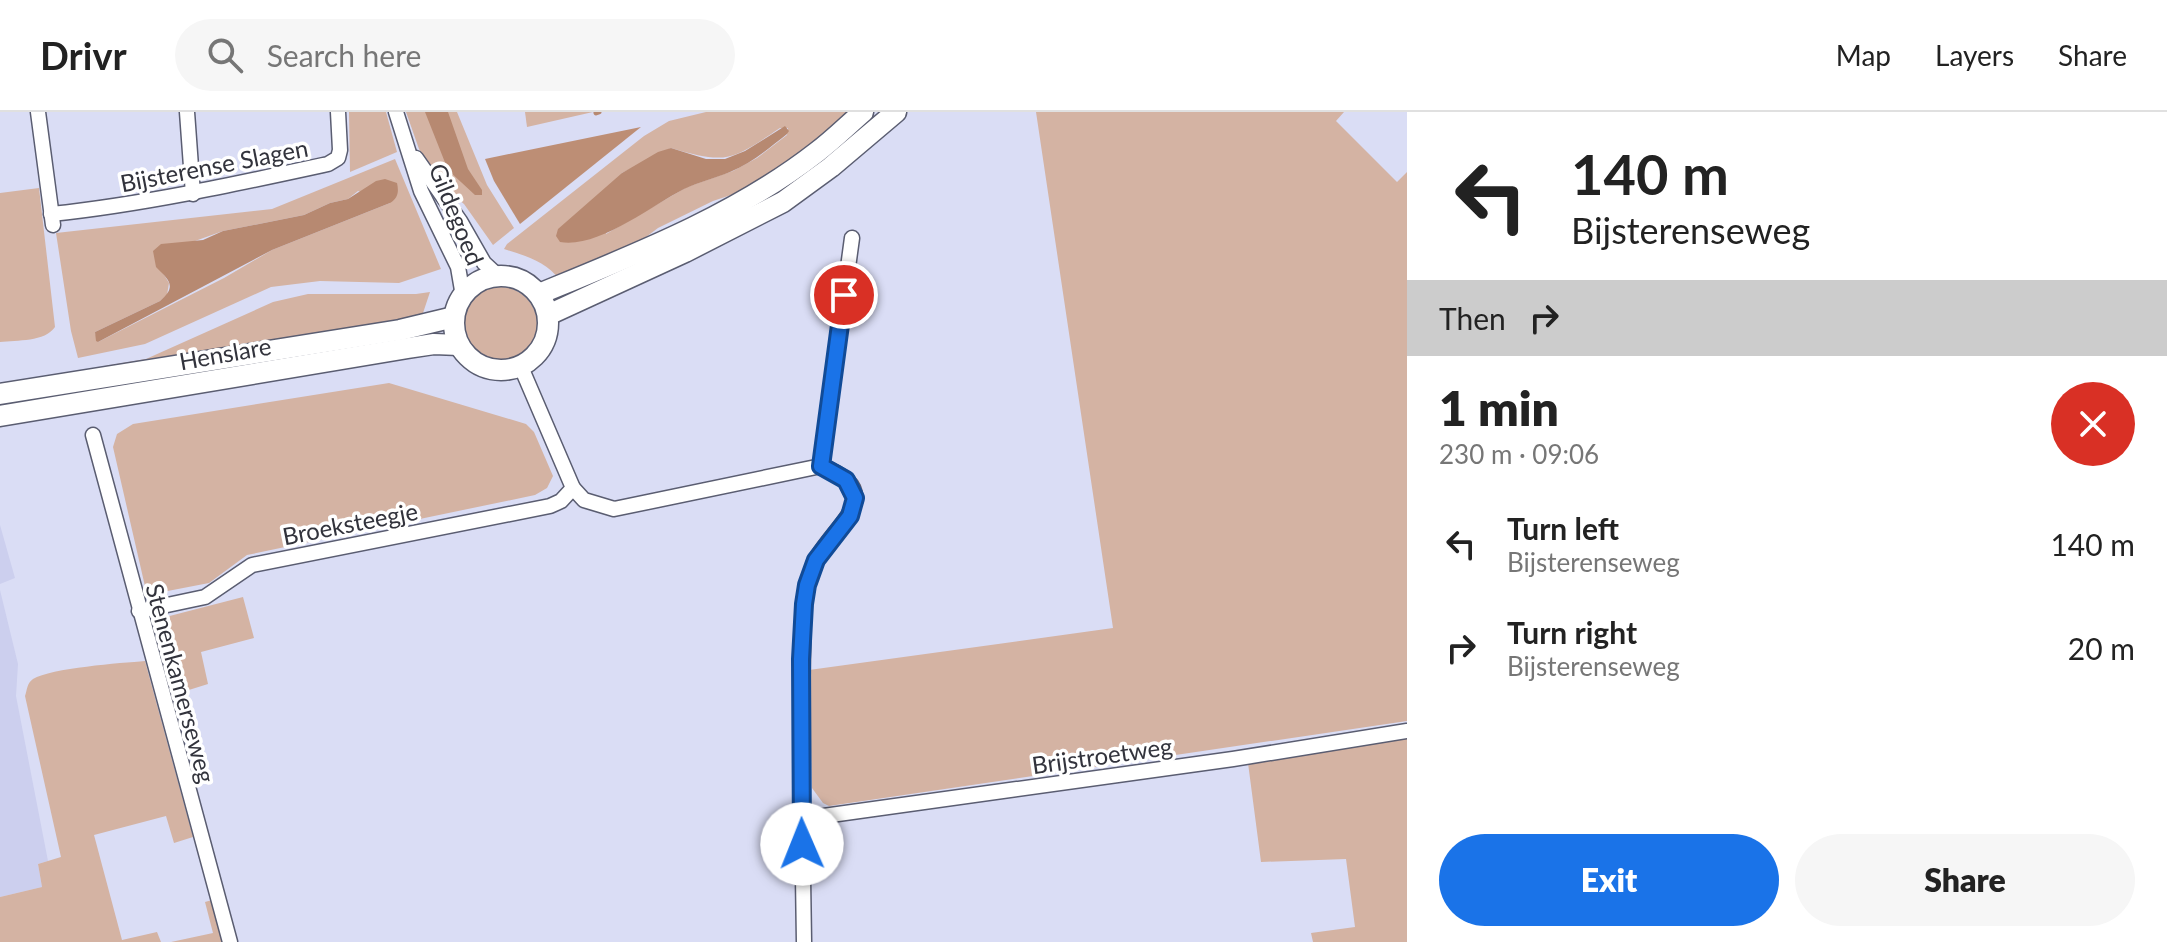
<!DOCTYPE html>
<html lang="en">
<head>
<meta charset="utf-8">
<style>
	:root { --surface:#fff; --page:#f6f6f6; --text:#222; --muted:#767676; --line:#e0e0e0; --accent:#1a73e8 }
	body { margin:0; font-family:Lato,sans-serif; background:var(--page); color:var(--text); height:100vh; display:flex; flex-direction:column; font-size:30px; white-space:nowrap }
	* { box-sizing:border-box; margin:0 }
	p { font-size:26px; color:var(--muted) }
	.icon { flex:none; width:44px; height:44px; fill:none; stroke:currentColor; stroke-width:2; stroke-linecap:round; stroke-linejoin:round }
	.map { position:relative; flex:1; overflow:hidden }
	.sheet { display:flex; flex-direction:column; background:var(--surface); width:760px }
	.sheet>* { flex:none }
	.banner { background:#fff; color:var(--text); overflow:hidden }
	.pin { position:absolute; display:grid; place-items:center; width:68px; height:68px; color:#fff; margin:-34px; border:4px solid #fff; border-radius:50%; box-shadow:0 2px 8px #0007 }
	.me { position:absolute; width:88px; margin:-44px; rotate:359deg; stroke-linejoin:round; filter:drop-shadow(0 0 6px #0008) }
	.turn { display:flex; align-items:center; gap:28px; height:168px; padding:0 32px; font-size:36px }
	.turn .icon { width:104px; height:104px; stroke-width:2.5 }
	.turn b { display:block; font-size:56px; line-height:68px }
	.then { display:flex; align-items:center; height:76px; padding:0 32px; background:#0003; gap:16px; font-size:30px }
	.round { display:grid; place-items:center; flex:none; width:84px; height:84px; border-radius:42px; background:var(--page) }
	.headline { display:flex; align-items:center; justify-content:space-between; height:136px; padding:0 32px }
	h1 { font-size:48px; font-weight:800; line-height:60px }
	.primary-button { display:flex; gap:16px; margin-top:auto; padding:16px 32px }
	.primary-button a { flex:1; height:92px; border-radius:48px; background:var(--accent); color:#fff; font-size:32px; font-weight:800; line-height:92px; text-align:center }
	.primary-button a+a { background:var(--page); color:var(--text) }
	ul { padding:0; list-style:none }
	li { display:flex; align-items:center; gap:24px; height:104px; padding:0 32px }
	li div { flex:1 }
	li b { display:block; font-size:30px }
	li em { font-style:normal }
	header { display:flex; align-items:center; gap:48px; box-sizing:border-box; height:112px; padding:0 40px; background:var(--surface); border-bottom:2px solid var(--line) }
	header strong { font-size:38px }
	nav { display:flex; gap:44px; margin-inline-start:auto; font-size:28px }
	.search { width:560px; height:72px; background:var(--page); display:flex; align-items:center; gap:20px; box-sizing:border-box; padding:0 28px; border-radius:44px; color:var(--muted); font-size:30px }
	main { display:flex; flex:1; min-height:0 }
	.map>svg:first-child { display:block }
	.built { fill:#cccfee }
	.green { fill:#d4b3a3; fill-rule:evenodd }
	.forest { fill:#bd8e75 }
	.water { fill:#b78971 }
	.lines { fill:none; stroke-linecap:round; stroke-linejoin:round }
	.stream { stroke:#b78971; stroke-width:5 }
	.street-casing { stroke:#5a5d71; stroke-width:17 }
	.secondary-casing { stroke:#5a5d71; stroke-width:23 }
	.street { stroke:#fff; stroke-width:14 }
	.secondary { stroke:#fff; stroke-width:20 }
	.route-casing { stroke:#114b97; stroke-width:20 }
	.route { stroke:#1a73e8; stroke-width:14 }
	.labels { text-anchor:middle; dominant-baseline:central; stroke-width:7; stroke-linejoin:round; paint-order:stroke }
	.street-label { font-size:24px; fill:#32333c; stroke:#fff }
</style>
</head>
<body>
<header>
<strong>Drivr</strong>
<div class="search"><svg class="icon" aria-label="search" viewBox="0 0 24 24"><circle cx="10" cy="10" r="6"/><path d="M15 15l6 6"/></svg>Search here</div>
<nav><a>Map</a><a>Layers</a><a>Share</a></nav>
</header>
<main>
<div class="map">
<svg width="1407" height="830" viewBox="0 0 1407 830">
	<rect width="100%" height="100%" fill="#daddf5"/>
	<g class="built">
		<path d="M 0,413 L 15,466 L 0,472 Z"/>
		<path d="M 0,478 L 18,552 L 16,584 L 48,749 L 38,752 L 42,775 L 0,785 Z"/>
	</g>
	<g class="green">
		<path d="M 349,0 L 386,0 L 397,40 L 350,60 Z"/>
		<path d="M 406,0 L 457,0 L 487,73 L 514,116 L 493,133 L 464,92 L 442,74 L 419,37 Z"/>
		<path d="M 525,0 L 593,0 L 527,15 Z"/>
		<path d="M 706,0 L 855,0 L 752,76 L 713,89 L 658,116 L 626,140 L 560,168 C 545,149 526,144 504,137 L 507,132 L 644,24 L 669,9 ZM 780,16 L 788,16 L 787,23 L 757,46 L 733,59 L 687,75 L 606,122 L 622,61 L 671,36 C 728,53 732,48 780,16 Z"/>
		<path d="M 1036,0 L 1344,0 L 1336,9 L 1397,70 L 1407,60 L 1407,609 L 829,694 L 823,691 L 812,676 L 809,558 L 1113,516 Z"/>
		<path d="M 395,47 L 441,157 L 399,171 L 320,169 L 271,175 L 145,232 L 78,246 L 71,219 L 56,121 L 272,97 ZM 358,79 L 390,91 L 272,138 L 224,166 L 98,230 L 95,220 L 160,189 L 167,183 L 169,171 L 163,161 L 195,129 L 223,119 L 304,103 L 330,91 L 348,87 Z"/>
		<path d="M 39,76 L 55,215 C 45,230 17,228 0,230 L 0,81 Z"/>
		<circle cx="500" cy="212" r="37"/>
		<path d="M 430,180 L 422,204 L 104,257 L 105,254 L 146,247 L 273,190 L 308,182 L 416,182 Z"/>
		<path d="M 389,271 L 526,312 L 534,320 L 553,364 L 547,376 L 535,383 L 247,443 L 209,471 L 147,483 L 113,335 L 117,322 L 133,312 Z"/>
		<path d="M 243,485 L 254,526 L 201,540 L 208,572 L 176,582 L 172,579 L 154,515 L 158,507 Z"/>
		<path d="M 145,549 L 193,725 L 174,731 L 166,704 L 94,723 L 122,828 L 157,820 L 161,830 L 0,830 L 0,785 L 42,775 L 38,752 L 61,745 L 25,584 C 27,578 27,571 33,567 C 51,556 121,551 145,549 Z"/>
		<path d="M 1407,626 L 1407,830 L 1313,830 L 1311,821 L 1355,815 L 1346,747 L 1261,750 L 1248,651 Z"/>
		<path d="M 212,788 L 223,830 L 171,830 L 213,821 L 205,790 Z"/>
	</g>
	<path class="forest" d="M 641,15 L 520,112 L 494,69 L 485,47 Z"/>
	<g class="water">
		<path d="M 425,0 L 448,0 L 468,57 L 482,78 L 482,83 L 475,83 L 448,58 Z"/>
		<path d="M 785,14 L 789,19 L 787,22 C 769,36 752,51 730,60 C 715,66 699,70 684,77 C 651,94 597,137 560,130 L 556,124 L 558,117 L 622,61 L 658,40 L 671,36 L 706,47 L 725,47 L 745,39 Z"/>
		<path d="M 385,67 L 397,71 C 399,80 398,86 390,91 L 272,138 L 98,230 L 96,229 L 95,220 L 160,189 C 178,174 168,167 156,155 L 153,139 L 161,132 L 203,128 L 223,119 L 304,103 L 330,91 L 348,87 L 376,69 Z"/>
	</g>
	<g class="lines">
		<path class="stream" d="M 596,1 L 599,0"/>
		<defs>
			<g id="street">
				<path d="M 38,0 L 53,113"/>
				<path d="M 187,0 L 193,82"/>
				<path d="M 396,0 L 421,79 L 458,155 L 463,184"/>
				<path d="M 416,46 L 460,109 L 484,151 L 498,164"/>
				<path d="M 51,102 C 145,92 236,72 328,52 L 338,46 L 340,38 L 338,0"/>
				<path d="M 93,323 L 230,830"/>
				<path d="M 821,354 L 852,126"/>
				<path d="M 573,376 L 584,388 L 614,397 L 821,354"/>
				<path d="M 139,499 L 205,485 L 252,453 L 550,394 L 561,389 L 573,376 L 521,255"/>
				<path d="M 802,707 L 1233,647 L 1407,619"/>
				<path d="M 804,830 L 801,635 L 804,492 C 806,475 809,459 818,444 C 837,411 889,379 821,354"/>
			</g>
			<g id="secondary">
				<circle cx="501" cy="211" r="47"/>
				<path d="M 539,182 C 634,143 735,104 817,40 C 833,28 848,13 863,0"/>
				<path d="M 548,203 L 685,140 L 783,90 L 831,55 L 896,0"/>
				<path d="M 0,282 L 400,218 L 454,205"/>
				<path d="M 0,304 L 408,236 L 434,232 L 459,233"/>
			</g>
		</defs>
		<use href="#street" class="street-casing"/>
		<use href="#secondary" class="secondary-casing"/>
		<use href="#street" class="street"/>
		<use href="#secondary" class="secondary"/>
	</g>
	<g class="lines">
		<defs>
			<path id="route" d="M 802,732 L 801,547 L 804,492 L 807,473 L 816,448 L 850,404 L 855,386 L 846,368 L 821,354 L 844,183"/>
		</defs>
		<use href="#route" class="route-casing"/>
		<use href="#route" class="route"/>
	</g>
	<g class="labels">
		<g class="street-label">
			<text transform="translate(214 53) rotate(-11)">Bijsterense Slagen</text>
			<text transform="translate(457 102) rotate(68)">Gildegoed</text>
			<text transform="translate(225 241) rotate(-10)">Henslare</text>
			<text transform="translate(350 411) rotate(-11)">Broeksteegje</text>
			<text transform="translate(181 571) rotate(75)">Stenenkamerseweg</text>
			<text transform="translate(1102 643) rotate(-8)">Brijstroetweg</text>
		</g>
	</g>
</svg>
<div class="pin" style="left:844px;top:183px;background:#d93025"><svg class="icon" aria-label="arrive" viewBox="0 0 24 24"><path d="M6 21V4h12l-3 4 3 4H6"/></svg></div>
<svg class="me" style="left:802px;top:732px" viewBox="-20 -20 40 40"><circle r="19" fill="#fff"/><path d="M0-13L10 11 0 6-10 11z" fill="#1a73e8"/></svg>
</div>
<section class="sheet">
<div class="banner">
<div class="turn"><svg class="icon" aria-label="left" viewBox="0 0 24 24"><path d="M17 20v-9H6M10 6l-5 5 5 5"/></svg><div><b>140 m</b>Bijsterenseweg</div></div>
<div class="then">Then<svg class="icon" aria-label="right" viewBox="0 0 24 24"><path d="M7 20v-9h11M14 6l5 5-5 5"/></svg></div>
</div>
<div class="headline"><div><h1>1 min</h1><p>230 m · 09:06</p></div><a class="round" style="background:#d93025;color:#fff"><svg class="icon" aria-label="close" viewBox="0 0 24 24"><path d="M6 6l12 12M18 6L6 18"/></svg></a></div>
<ul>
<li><svg class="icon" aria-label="left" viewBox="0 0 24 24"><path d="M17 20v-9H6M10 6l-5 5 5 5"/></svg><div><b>Turn left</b><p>Bijsterenseweg</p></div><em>140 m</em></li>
<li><svg class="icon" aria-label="right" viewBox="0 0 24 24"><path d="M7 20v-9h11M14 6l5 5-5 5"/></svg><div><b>Turn right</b><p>Bijsterenseweg</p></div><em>20 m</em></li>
</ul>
<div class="primary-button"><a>Exit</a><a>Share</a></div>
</section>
</main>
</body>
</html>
